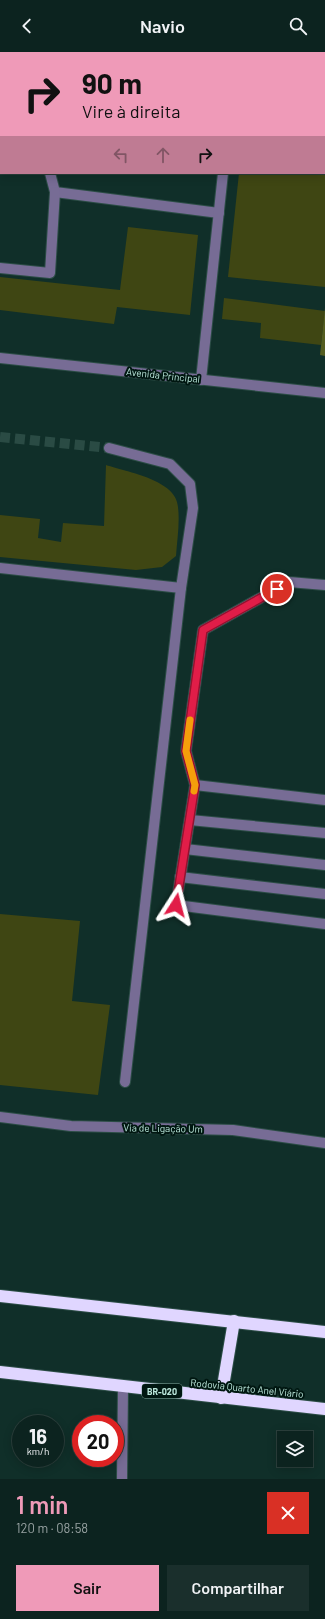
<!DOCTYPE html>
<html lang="pt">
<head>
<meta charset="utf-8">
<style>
	:root { --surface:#0c231f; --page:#1a2f2c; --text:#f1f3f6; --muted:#9aa4a4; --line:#2c403d; --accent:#ef9ab8 }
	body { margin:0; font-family:Barlow,sans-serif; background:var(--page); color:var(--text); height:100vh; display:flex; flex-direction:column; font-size:15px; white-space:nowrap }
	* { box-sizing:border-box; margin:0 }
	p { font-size:13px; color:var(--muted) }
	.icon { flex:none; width:22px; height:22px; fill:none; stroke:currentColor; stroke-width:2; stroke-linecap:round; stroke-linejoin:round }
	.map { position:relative; height:1427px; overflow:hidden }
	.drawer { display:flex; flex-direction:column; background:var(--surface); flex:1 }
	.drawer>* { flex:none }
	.hud { position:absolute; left:0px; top:0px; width:325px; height:122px; box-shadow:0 2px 10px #0003,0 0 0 1px var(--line); background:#ef9ab8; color:#111; overflow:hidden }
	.fabs { position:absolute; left:277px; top:1379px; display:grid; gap:8px }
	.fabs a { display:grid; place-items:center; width:36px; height:36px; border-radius:0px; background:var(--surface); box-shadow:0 2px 10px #0003,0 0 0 1px var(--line); font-size:20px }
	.speed { position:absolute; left:12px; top:1363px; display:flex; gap:8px; font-size:20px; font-weight:700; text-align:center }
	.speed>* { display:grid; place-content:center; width:52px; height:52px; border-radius:50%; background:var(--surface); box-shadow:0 2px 10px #0003,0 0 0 1px var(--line); line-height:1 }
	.speed small { font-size:10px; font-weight:400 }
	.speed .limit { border:6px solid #d22; background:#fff; color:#111 }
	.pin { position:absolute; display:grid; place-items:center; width:34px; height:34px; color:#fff; margin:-17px; border:2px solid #fff; border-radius:50%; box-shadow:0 1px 4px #0007 }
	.me { position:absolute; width:44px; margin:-22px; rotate:9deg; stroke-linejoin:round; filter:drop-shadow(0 0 3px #0008) }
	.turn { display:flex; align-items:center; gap:14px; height:84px; padding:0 16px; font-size:18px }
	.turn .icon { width:52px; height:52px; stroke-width:2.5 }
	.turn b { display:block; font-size:28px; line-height:34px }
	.lanes { display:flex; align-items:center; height:38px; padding:0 16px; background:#0003; justify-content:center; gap:20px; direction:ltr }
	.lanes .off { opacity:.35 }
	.round { display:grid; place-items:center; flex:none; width:42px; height:42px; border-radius:0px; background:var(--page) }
	.head { display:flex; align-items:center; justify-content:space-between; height:68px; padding:0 16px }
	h1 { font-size:24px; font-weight:600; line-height:30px; color:var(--accent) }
	.button { display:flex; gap:8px; margin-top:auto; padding:8px 16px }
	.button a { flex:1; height:46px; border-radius:0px; background:var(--accent); color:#111; font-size:16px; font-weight:600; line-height:46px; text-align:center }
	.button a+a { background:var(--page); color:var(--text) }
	header { display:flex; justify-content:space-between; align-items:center; height:52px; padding:0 16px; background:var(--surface); font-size:18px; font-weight:600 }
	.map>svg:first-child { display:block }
	.green { fill:#3f4613 }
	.forest { fill:#545d20 }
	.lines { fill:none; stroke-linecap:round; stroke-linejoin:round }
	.minor-tunnel { stroke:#2a4b44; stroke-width:10; stroke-dasharray:10 5; stroke-linecap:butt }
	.minor-casing { stroke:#2c4d46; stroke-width:12 }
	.highway-casing { stroke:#2c4d46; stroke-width:14 }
	.minor { stroke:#776c95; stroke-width:10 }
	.highway { stroke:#e0d6ff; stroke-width:12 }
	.route-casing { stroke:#92132f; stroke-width:10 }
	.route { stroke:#e11d48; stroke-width:7 }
	.slow { stroke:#f59e0b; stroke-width:7 }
	.labels { text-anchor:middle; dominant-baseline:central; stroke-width:4; stroke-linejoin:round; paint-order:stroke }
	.shield { fill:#001711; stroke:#84aaa0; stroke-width:1 }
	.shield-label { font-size:9px; font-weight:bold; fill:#bce9dd }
	.street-label { font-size:10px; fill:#bce9dd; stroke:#001711 }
</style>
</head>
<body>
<header><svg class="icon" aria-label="back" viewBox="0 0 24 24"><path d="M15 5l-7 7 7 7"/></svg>Navio<svg class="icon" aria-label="search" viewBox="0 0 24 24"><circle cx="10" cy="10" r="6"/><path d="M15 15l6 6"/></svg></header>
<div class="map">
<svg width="325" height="1427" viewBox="0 0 325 1427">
	<rect width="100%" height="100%" fill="#102f29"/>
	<g class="green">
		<path d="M 253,0 L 325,0 L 325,235 L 228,225 L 239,121 L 324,121 L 324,1 Z"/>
		<path d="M 128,175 L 198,183 L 190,263 L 117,255 L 114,272 L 0,258 L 0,225 L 120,238 Z"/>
		<path d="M 224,246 L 325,259 L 321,293 L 260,286 L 261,271 L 222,267 Z"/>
		<path d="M 106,413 C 127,420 177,428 178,455 C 180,471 177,489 176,504 L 162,515 L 136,518 L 0,505 L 0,463 L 40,467 L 38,486 L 61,490 L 63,471 L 104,474 Z"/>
		<path d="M 0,862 L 80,869 L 72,949 L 110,953 L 98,1043 L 0,1033 Z"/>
	</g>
	<path class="forest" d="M 325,256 L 325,304 L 320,303 Z"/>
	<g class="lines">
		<path class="minor-tunnel" d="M 0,385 L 109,396"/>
		<defs>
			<g id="minor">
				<path d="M 35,1 L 35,0"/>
				<path d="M 236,1 L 236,0"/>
				<path d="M 50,121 L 55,140 L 219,161"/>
				<path d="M 0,216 L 50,221 L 55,140"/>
				<path d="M 0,306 L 325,341"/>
				<path d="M 201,328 L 223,121"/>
				<path d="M 109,396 L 170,412 L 190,432 L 193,456 L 181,536"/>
				<path d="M 0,516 L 181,536 L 125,1030"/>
				<path d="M 325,533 L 289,530 L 203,578 L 186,699 L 195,733 L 176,853 L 325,872"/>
				<path d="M 195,733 L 325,748"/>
				<path d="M 190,768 L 325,781"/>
				<path d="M 185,797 L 325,813"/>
				<path d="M 180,825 L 325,842"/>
				<path d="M 0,1065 L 71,1074 L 233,1078 L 325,1091"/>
				<path d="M 122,1427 L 123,1335"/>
			</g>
			<g id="highway">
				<path d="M 0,1244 L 325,1280"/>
				<path d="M 0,1320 L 325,1357"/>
				<path d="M 221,1346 L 234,1269"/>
			</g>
		</defs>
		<use href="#minor" class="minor-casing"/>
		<use href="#highway" class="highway-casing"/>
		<use href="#minor" class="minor"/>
		<use href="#highway" class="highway"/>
	</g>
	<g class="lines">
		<defs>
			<path id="route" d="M 176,853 L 195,733 L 186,699 L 203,578 L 277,537"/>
		</defs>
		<use href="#route" class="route-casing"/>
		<use href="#route" class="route"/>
		<path class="slow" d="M 190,668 L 186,699 L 195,733 L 194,739"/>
	</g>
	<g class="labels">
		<rect class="shield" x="142" y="1332" width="40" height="14" rx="3"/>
		<g class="shield-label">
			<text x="162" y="1339">BR-020</text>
		</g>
		<g class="street-label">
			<text transform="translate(163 323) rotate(6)">Avenida Principal</text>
			<text transform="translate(163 1076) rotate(1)">Via de Ligação Um</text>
			<text transform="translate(247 1336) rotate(6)">Rodovia Quarto Anel Viário</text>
		</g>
	</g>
</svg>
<div class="fabs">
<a><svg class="icon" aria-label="layers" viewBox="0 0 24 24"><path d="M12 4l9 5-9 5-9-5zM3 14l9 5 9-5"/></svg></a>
</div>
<div class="speed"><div>16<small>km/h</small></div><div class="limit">20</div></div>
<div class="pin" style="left:277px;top:537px;background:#d93025"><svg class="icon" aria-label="arrive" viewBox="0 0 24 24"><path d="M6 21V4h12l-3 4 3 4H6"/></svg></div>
<svg class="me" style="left:176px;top:853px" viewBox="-20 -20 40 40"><path d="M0-17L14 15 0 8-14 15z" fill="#e11d48" stroke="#fff" stroke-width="4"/></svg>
<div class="hud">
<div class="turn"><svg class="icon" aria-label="right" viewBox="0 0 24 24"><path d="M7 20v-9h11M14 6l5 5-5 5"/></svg><div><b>90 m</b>Vire à direita</div></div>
<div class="lanes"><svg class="icon off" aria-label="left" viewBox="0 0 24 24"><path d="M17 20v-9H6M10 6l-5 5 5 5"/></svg><svg class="icon off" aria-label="ahead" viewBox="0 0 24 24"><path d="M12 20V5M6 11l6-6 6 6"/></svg><svg class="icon" aria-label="right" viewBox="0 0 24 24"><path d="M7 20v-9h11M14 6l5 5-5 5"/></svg></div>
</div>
</div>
<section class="drawer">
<div class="head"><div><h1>1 min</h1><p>120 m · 08:58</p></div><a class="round" style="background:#d93025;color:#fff"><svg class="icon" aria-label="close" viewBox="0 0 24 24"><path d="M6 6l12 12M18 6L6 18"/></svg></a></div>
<div class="button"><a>Sair</a><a>Compartilhar</a></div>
</section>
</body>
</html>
